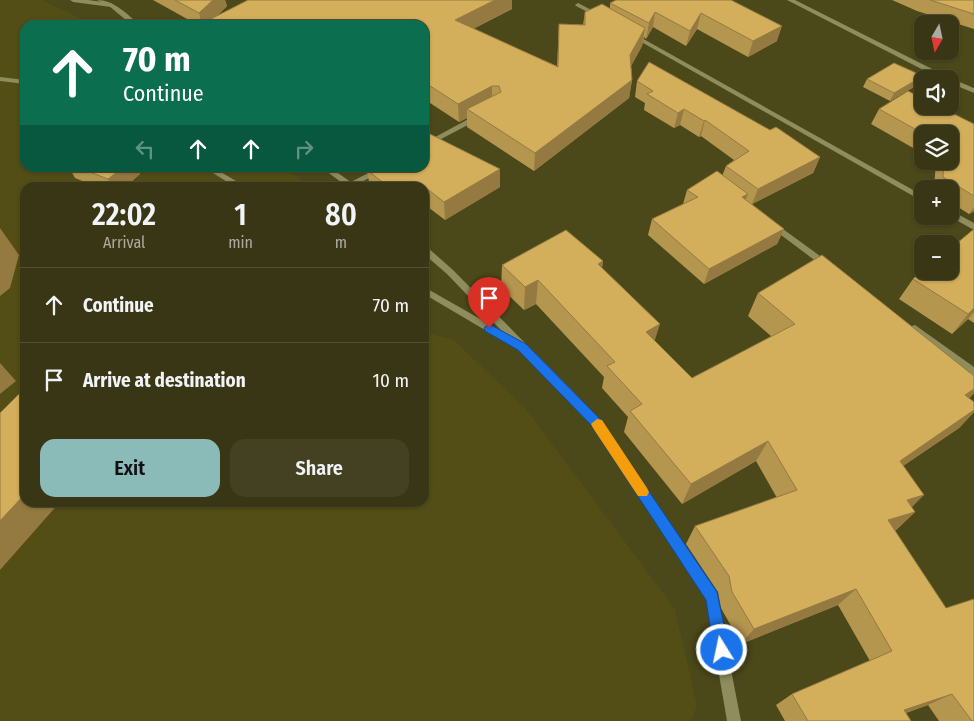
<!DOCTYPE html>
<html lang="en">
<head>
<meta charset="utf-8">
<style>
	:root { --surface:#383614; --page:#434122; --text:#f1f3f6; --muted:#ababa0; --line:#525034; --accent:#8bbbb9 }
	body { margin:0; font-family:"Fira Sans Condensed",sans-serif; background:var(--page); color:var(--text); height:100vh; display:flex; flex-direction:column; font-size:19px; white-space:nowrap }
	* { box-sizing:border-box; margin:0 }
	p { font-size:16px; color:var(--muted) }
	.icon { flex:none; width:28px; height:28px; fill:none; stroke:currentColor; stroke-width:2; stroke-linecap:round; stroke-linejoin:round }
	.map { position:relative; flex:1; overflow:hidden }
	.panel { position:absolute; left:20px; top:182px; width:409px; height:325px; display:flex; flex-direction:column; background:var(--surface); border-radius:15px; box-shadow:0 1px 4px #0004,0 0 0 1px var(--line) }
	.panel>* { flex:none }
	.hud { position:absolute; left:20px; top:20px; width:409px; height:152px; border-radius:15px; box-shadow:0 1px 4px #0004,0 0 0 1px var(--line); background:#0b6e4f; color:#fff; overflow:hidden }
	.needle { width:32px; rotate:189deg }
	.tools { position:absolute; left:914px; top:15px; display:grid; gap:10px }
	.tools a { display:grid; place-items:center; width:45px; height:45px; border-radius:10px; background:var(--surface); box-shadow:0 1px 4px #0004,0 0 0 1px var(--line); font-size:25px }
	.pin { position:absolute; display:grid; place-items:center; width:42px; height:42px; color:#fff; margin:-51px -21px; border-radius:50% 50% 50% 0; rotate:-45deg; box-shadow:0 0 5px #0007 }
	.pin .icon { rotate:45deg }
	.me { position:absolute; width:55px; margin:-28px; rotate:350deg; stroke-linejoin:round; filter:drop-shadow(0 0 4px #0008) }
	.turn { display:flex; align-items:center; gap:18px; height:105px; padding:0 20px; font-size:22px }
	.turn .icon { width:65px; height:65px; stroke-width:2.5 }
	.turn b { display:block; font-size:35px; line-height:42px }
	.lanes { display:flex; align-items:center; height:48px; padding:0 20px; background:#0003; justify-content:center; gap:25px; direction:ltr }
	.lanes .off { opacity:.35 }
	.eta { display:flex; justify-content:space-evenly; align-items:center; height:85px; text-align:center }
	.eta b { font-size:30px; font-weight:600; line-height:35px }
	.primary-button { display:flex; gap:10px; margin-top:auto; padding:10px 20px }
	.primary-button a { flex:1; height:58px; border-radius:15px; background:var(--accent); color:#111; font-size:20px; font-weight:600; line-height:58px; text-align:center }
	.primary-button a+a { background:var(--page); color:var(--text) }
	ul { padding:0; list-style:none }
	li { display:flex; align-items:center; gap:15px; height:75px; padding:0 20px; border-top:1px solid var(--line) }
	li div { flex:1 }
	li b { display:block; font-size:19px }
	li em { font-style:normal }
	.map>svg:first-child { display:block }
	.built { fill:#524e15 }
	.lines { fill:none; stroke-linecap:round; stroke-linejoin:round }
	.service { fill:#8f8d5d; fill-rule:evenodd }
	.minor { fill:#8f8d5d; fill-rule:evenodd }
	.tertiary { fill:#8f8d5d; fill-rule:evenodd }
	.wall { fill:#b5964e }
	.shaded-wall { fill:#947a40 }
	.building { fill:#d3ae5b; stroke:#947a40 }
	.route { fill:#1a73e8; stroke:#114b97 }
	.slow { fill:#f59e0b }
</style>
</head>
<body>
<div class="map">
<svg width="974" height="721" viewBox="0 0 974 721">
	<rect width="100%" height="100%" fill="#4b481a"/>
	<path class="built" d="M 0,0 L 42,0 L 94,25 L 25,25 L 25,168 L 287,168 L 309,187 L 25,188 L 25,502 L 424,502 L 424,332 L 454,340 L 525,408 L 675,609 L 697,706 L 691,721 L 0,721 Z"/>
	<g class="lines">
		<g class="service">
			<path d="M 0,77 L 25,80 L 25,84 L 0,81 Z"/>
			<path d="M 476,115 L 482,115 L 483,117 L 424,148 L 424,143 Z"/>
			<path d="M 205,168 L 214,168 L 248,188 L 237,188 Z"/>
			<path d="M 378,168 L 388,168 L 354,186 L 351,187 L 347,184 Z"/>
			<path d="M 424,287 L 523,343 L 525,346 L 523,349 L 517,349 L 424,294 Z"/>
		</g>
		<g class="minor">
			<path d="M 70,0 L 88,0 L 111,3 L 114,5 L 111,7 L 73,2 Z"/>
			<path d="M 787,0 L 795,0 L 950,78 L 974,88 L 974,93 L 950,83 L 950,79 L 941,79 Z"/>
			<path d="M 578,3 L 601,15 L 602,16 L 597,17 L 576,6 L 575,5 Z"/>
			<path d="M 631,32 L 922,195 L 922,201 L 629,35 L 628,34 Z"/>
			<path d="M 950,210 L 974,223 L 974,230 L 949,216 Z"/>
			<path d="M 772,221 L 831,264 L 833,266 L 831,268 L 825,268 L 769,226 L 768,224 L 769,222 Z"/>
			<path d="M 915,325 L 974,367 L 974,377 L 912,332 L 910,329 L 912,326 Z"/>
		</g>
		<g class="tertiary">
			<path d="M 97,0 C 113,0 128,14 139,25 L 132,25 L 109,6 Z"/>
			<path d="M 322,168 L 331,168 L 359,188 L 349,188 Z"/>
			<path d="M 424,246 L 427,247 L 453,270 L 600,419 L 716,593 L 741,721 L 727,721 L 706,599 L 592,425 L 447,274 L 424,254 Z"/>
		</g>
	</g>
	<g class="wall">
		<path d="M 153,0 L 225,0 L 227,6 L 216,17 L 248,0 L 512,0 L 512,9 L 473,29 L 557,66 L 559,24 L 583,25 L 585,12 L 610,8 L 610,3 L 733,1 L 777,41 L 748,57 L 697,29 L 686,46 L 653,27 L 646,39 L 644,37 L 642,46 L 631,66 L 632,80 L 629,98 L 534,171 L 467,127 L 467,118 L 459,122 L 424,99 L 424,25 L 198,25 Z"/>
		<path d="M 892,0 L 974,0 L 974,29 L 917,11 Z"/>
		<path d="M 923,76 L 919,84 L 890,101 L 863,87 L 867,79 Z"/>
		<path d="M 637,81 L 770,130 L 820,157 L 813,173 L 752,204 L 784,229 L 777,244 L 704,284 L 648,235 L 652,219 L 683,204 L 687,190 L 722,176 L 726,166 L 734,160 L 701,136 L 699,137 L 680,125 L 674,128 L 644,110 L 645,103 L 635,97 Z"/>
		<path d="M 879,109 L 974,124 L 974,211 L 969,214 L 950,202 L 950,189 L 934,189 L 936,161 L 950,161 L 950,134 L 922,134 L 922,153 L 871,124 Z"/>
		<path d="M 67,168 L 137,168 L 140,174 L 124,188 L 99,188 L 75,178 L 70,169 Z"/>
		<path d="M 500,169 L 500,187 L 445,220 L 424,204 L 424,188 L 370,188 L 367,170 Z"/>
		<path d="M 974,229 L 974,323 L 968,319 L 952,334 L 899,299 L 913,279 Z"/>
		<path d="M 603,261 L 602,268 L 655,341 L 692,378 L 772,337 L 748,316 L 758,293 L 974,376 L 974,393 L 969,398 L 974,402 L 974,412 L 959,428 L 903,466 L 912,508 L 915,512 L 895,531 L 974,721 L 939,721 L 928,705 L 906,713 L 911,721 L 785,721 L 776,705 L 792,694 L 870,661 L 838,605 L 741,644 L 721,608 L 718,592 L 686,544 L 695,526 L 777,498 L 756,461 L 682,504 L 624,432 L 628,417 L 602,388 L 604,377 L 536,304 L 524,310 L 501,288 L 502,265 Z"/>
	</g>
	<g class="shaded-wall">
		<path d="M 213,0 L 225,0 L 227,6 L 207,25 L 202,25 L 199,13 Z"/>
		<path d="M 495,0 L 512,0 L 512,9 L 455,38 L 455,20 Z"/>
		<path d="M 655,12 L 653,27 L 646,39 L 649,23 Z"/>
		<path d="M 701,13 L 697,29 L 686,46 L 690,31 Z"/>
		<path d="M 782,26 L 777,41 L 748,57 L 753,41 Z"/>
		<path d="M 645,28 L 642,46 L 627,73 L 630,55 Z"/>
		<path d="M 923,76 L 919,84 L 890,101 L 894,93 Z"/>
		<path d="M 632,80 L 629,98 L 534,171 L 535,153 Z"/>
		<path d="M 492,86 L 492,104 L 467,109 L 467,118 L 459,122 L 458,104 Z"/>
		<path d="M 684,109 L 680,125 L 674,128 L 678,113 Z"/>
		<path d="M 705,120 L 701,136 L 699,137 L 704,121 Z"/>
		<path d="M 820,157 L 813,173 L 752,204 L 758,189 Z"/>
		<path d="M 122,168 L 137,168 L 140,174 L 124,188 L 112,188 L 108,179 Z"/>
		<path d="M 500,169 L 500,187 L 445,220 L 444,202 Z"/>
		<path d="M 748,194 L 742,209 L 742,197 Z"/>
		<path d="M 974,207 L 974,211 L 969,214 Z"/>
		<path d="M 0,228 L 19,255 L 10,288 L 0,296 Z"/>
		<path d="M 784,229 L 777,244 L 704,284 L 709,269 Z"/>
		<path d="M 603,261 L 599,284 L 598,264 Z"/>
		<path d="M 538,280 L 536,304 L 524,310 L 525,287 Z"/>
		<path d="M 974,308 L 974,312 L 968,319 L 952,334 L 968,314 Z"/>
		<path d="M 660,324 L 653,346 L 646,332 Z"/>
		<path d="M 0,363 L 16,381 L 0,394 Z"/>
		<path d="M 974,389 L 974,393 L 964,405 L 965,395 Z"/>
		<path d="M 974,410 L 974,412 L 959,428 L 882,480 L 900,461 Z"/>
		<path d="M 768,441 L 756,461 L 682,504 L 691,484 Z"/>
		<path d="M 25,494 L 25,502 L 60,502 L 0,570 L 0,521 Z"/>
		<path d="M 924,495 L 905,514 L 907,500 Z"/>
		<path d="M 915,512 L 896,530 L 870,538 L 888,520 Z"/>
		<path d="M 856,589 L 838,605 L 741,644 L 754,629 Z"/>
		<path d="M 952,694 L 928,705 L 882,721 L 904,710 Z"/>
	</g>
	<g class="building">
		<path d="M 175,0 L 213,0 L 199,13 Z"/>
		<path d="M 248,0 L 495,0 L 455,20 L 558,67 L 559,24 L 585,25 L 585,12 L 602,4 L 645,28 L 630,55 L 632,80 L 535,153 L 467,109 L 501,92 L 499,86 L 492,86 L 458,104 L 424,82 L 424,25 L 199,25 Z"/>
		<path d="M 616,0 L 731,0 L 782,26 L 753,41 L 701,13 L 690,31 L 655,12 L 649,23 L 610,3 Z"/>
		<path d="M 930,0 L 974,0 L 974,14 Z"/>
		<path d="M 649,62 L 770,130 L 776,127 L 820,157 L 758,189 L 726,166 L 749,151 L 705,120 L 704,121 L 684,109 L 678,113 L 647,94 L 653,91 L 637,81 Z"/>
		<path d="M 894,63 L 923,76 L 894,93 L 867,79 Z"/>
		<path d="M 908,91 L 922,98 L 922,106 L 938,106 L 974,124 L 974,196 L 943,177 L 944,161 L 950,161 L 950,134 L 924,134 L 879,109 Z"/>
		<path d="M 424,131 L 500,169 L 444,202 L 421,184 L 415,188 L 390,188 L 367,170 L 371,168 L 424,168 Z"/>
		<path d="M 79,168 L 122,168 L 108,179 Z"/>
		<path d="M 717,171 L 748,194 L 742,197 L 784,229 L 709,269 L 652,219 L 698,197 L 687,190 Z"/>
		<path d="M 974,229 L 974,308 L 968,314 L 913,279 L 922,271 L 950,271 L 950,249 Z"/>
		<path d="M 566,230 L 603,261 L 598,264 L 660,324 L 646,332 L 692,378 L 795,324 L 758,293 L 822,255 L 974,376 L 974,389 L 965,395 L 974,402 L 974,410 L 900,461 L 924,495 L 907,500 L 915,512 L 888,520 L 946,608 L 974,599 L 974,721 L 972,721 L 952,694 L 904,710 L 911,721 L 808,721 L 792,694 L 892,651 L 856,589 L 754,629 L 732,592 L 729,576 L 695,526 L 797,490 L 768,441 L 691,484 L 630,411 L 642,404 L 607,366 L 615,362 L 538,280 L 525,287 L 502,265 Z"/>
		<path d="M 25,388 L 25,494 L 0,521 L 0,413 Z"/>
	</g>
	<path class="route" d="M 489,324 L 526,344 L 600,419 L 717,592 L 729,650 L 727,655 L 722,657 L 716,655 L 714,650 L 706,600 L 592,426 L 518,350 L 485,331 L 484,328 Z"/>
	<path class="slow" d="M 597,419 L 602,420 L 647,488 L 649,492 L 647,496 L 638,496 L 593,428 L 591,424 Z"/>
</svg>
<div class="tools">
<a><svg class="needle" viewBox="-14 -14 28 28"><path d="M0-13l5 13h-10z" fill="#e53935"/><path d="M0 13l5-13h-10z" fill="#ababa0"/></svg></a>
<a><svg class="icon" aria-label="sound" viewBox="0 0 24 24"><path d="M4 9h4l5-4v14l-5-4H4zM17 9q2 3 0 6"/></svg></a>
<a><svg class="icon" aria-label="layers" viewBox="0 0 24 24"><path d="M12 4l9 5-9 5-9-5zM3 14l9 5 9-5"/></svg></a>
<a>+</a>
<a>−</a>
</div>
<div class="pin" style="left:489px;top:328px;background:#d93025"><svg class="icon" aria-label="arrive" viewBox="0 0 24 24"><path d="M6 21V4h12l-3 4 3 4H6"/></svg></div>
<svg class="me" style="left:722px;top:650px" viewBox="-20 -20 40 40"><circle r="17" fill="#1a73e8" stroke="#fff" stroke-width="3"/><path d="M0-11L8 9 0 5-8 9z" fill="#fff"/></svg>
<div class="hud">
<div class="turn"><svg class="icon" aria-label="ahead" viewBox="0 0 24 24"><path d="M12 20V5M6 11l6-6 6 6"/></svg><div><b>70 m</b>Continue</div></div>
<div class="lanes"><svg class="icon off" aria-label="left" viewBox="0 0 24 24"><path d="M17 20v-9H6M10 6l-5 5 5 5"/></svg><svg class="icon" aria-label="ahead" viewBox="0 0 24 24"><path d="M12 20V5M6 11l6-6 6 6"/></svg><svg class="icon" aria-label="ahead" viewBox="0 0 24 24"><path d="M12 20V5M6 11l6-6 6 6"/></svg><svg class="icon off" aria-label="right" viewBox="0 0 24 24"><path d="M7 20v-9h11M14 6l5 5-5 5"/></svg></div>
</div>
<section class="panel">
<div class="eta">
<div><b>22:02</b><p>Arrival</p></div>
<div><b>1</b><p>min</p></div>
<div><b>80</b><p>m</p></div>
</div>
<ul>
<li><svg class="icon" aria-label="ahead" viewBox="0 0 24 24"><path d="M12 20V5M6 11l6-6 6 6"/></svg><div><b>Continue</b></div><em>70 m</em></li>
<li><svg class="icon" aria-label="arrive" viewBox="0 0 24 24"><path d="M6 21V4h12l-3 4 3 4H6"/></svg><div><b>Arrive at destination</b></div><em>10 m</em></li>
</ul>
<div class="primary-button"><a>Exit</a><a>Share</a></div>
</section>
</div>
</body>
</html>
